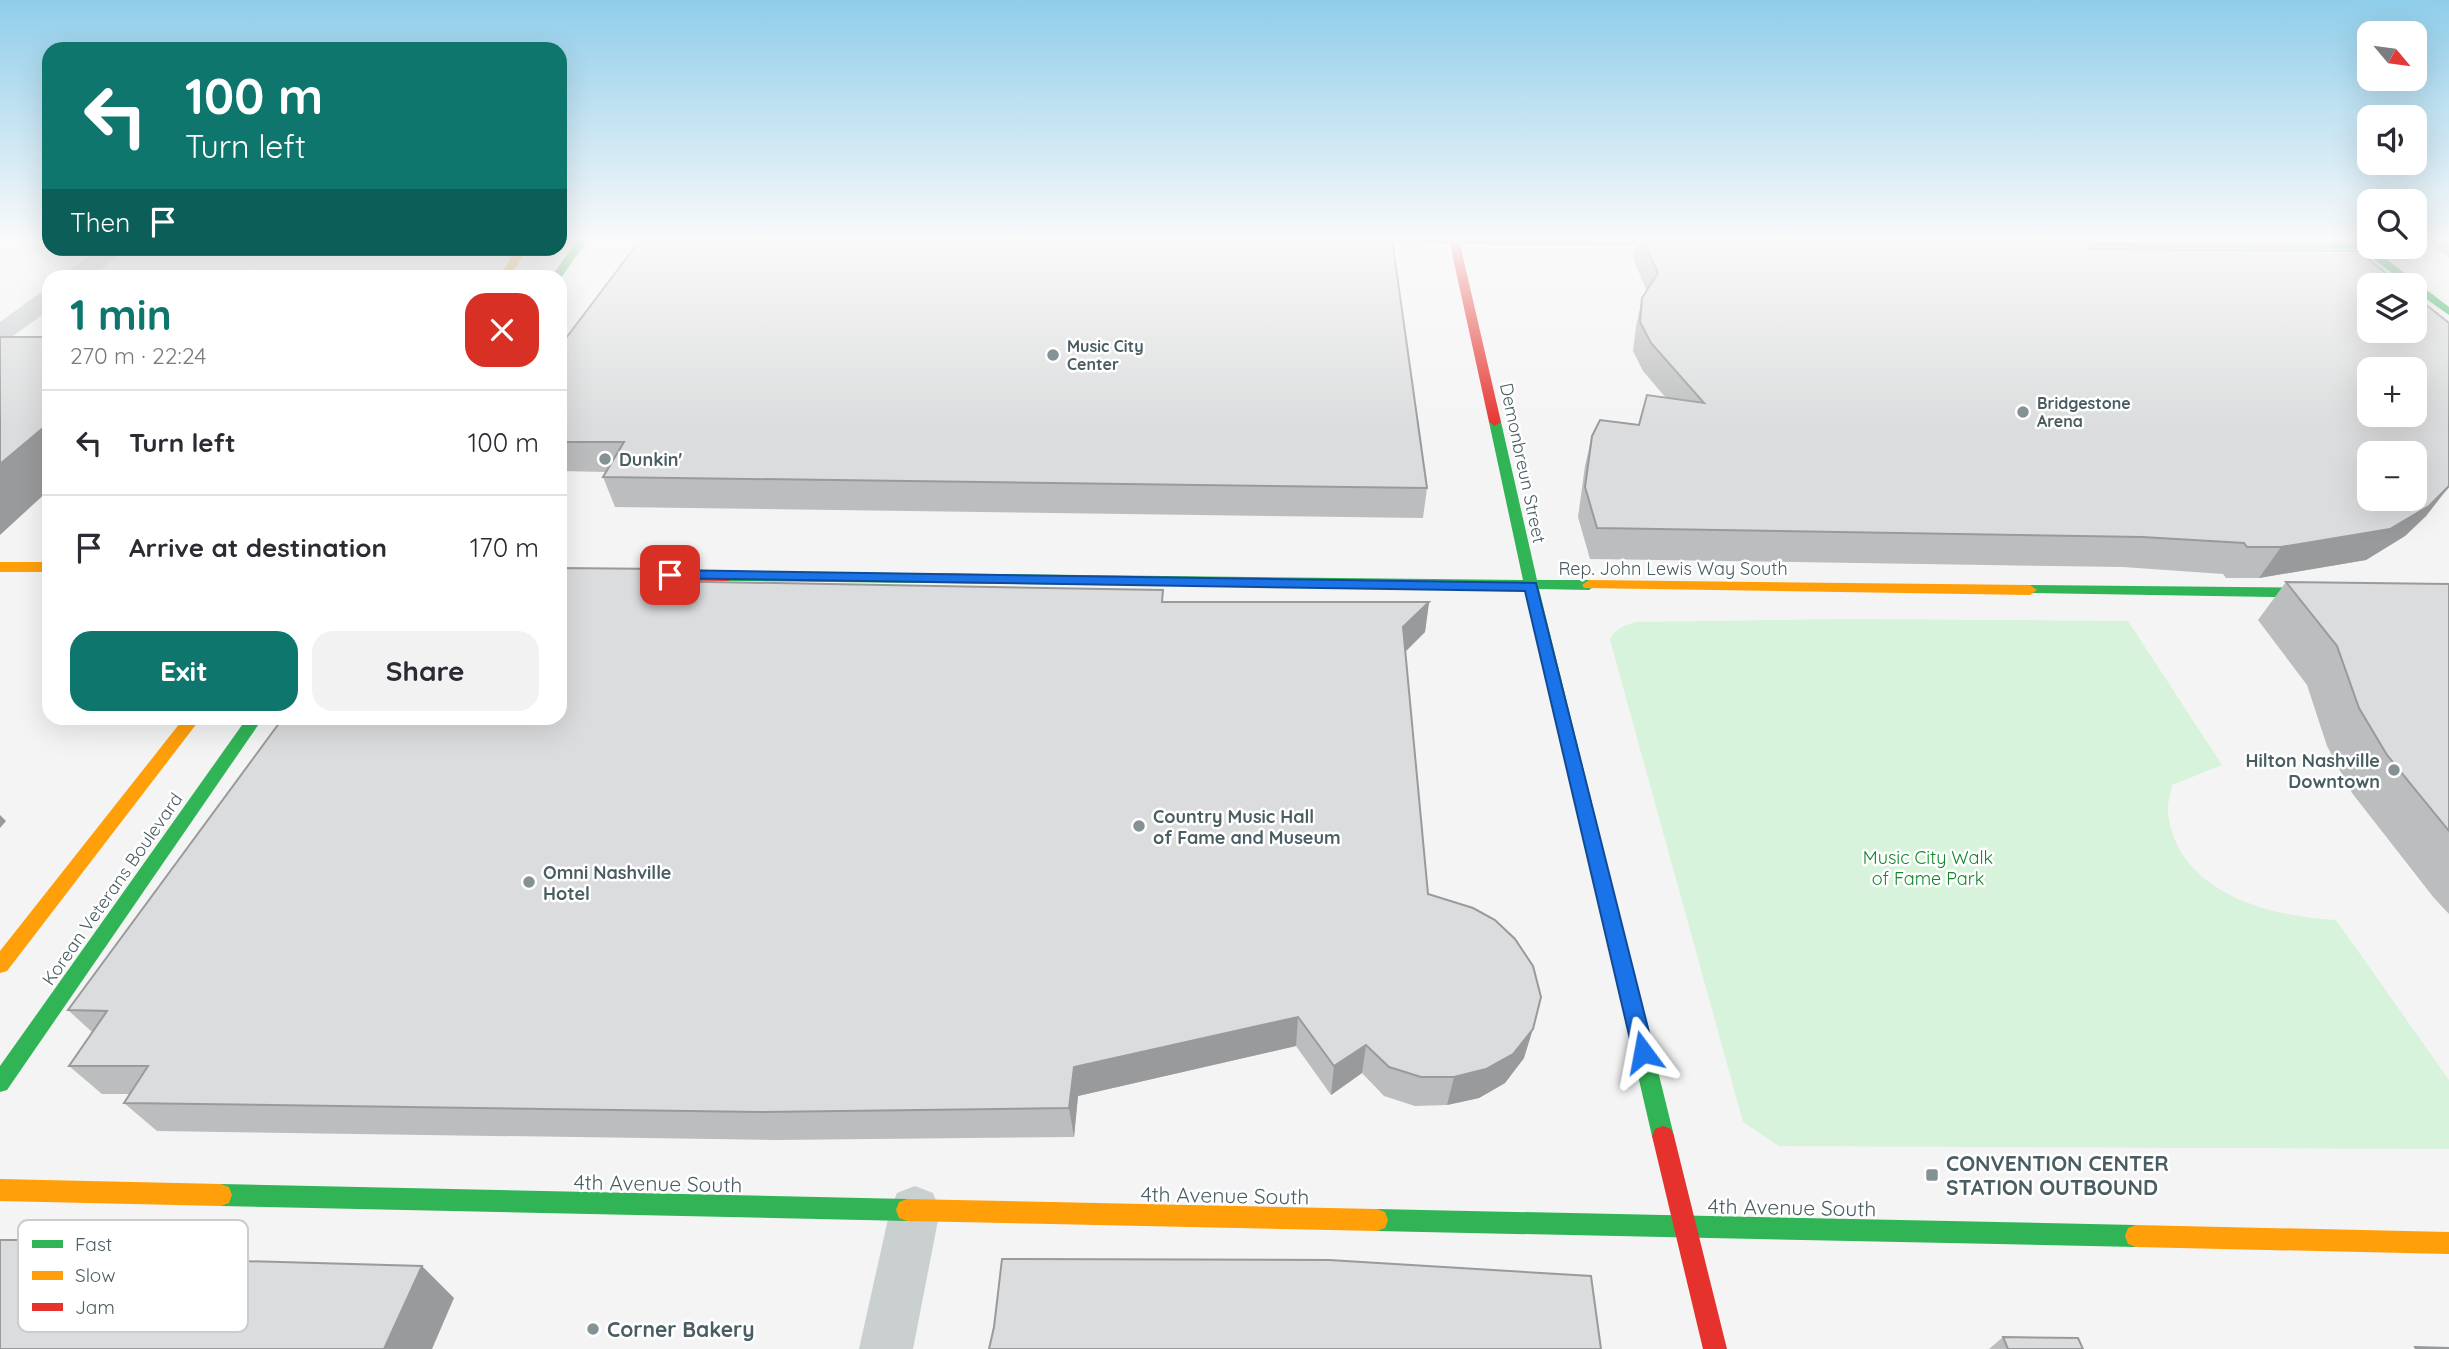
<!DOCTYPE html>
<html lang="en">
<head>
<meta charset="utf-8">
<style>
	:root { --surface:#fff; --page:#f2f2f3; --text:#2b2b33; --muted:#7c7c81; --line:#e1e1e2; --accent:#0f766e }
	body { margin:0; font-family:Quicksand,sans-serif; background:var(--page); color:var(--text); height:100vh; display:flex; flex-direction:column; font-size:26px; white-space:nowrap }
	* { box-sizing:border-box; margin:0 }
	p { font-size:23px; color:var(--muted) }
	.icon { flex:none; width:38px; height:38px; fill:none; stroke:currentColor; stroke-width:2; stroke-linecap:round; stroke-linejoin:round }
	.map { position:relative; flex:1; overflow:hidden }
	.panel { position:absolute; left:42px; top:270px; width:525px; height:455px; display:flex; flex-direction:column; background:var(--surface); border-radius:21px; box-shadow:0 7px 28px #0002 }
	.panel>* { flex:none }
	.hud { position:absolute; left:42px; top:42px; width:525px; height:214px; border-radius:21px; box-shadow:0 7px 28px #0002; background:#0f766e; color:#fff; overflow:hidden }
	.needle { width:46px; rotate:119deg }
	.tools { position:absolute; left:2357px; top:21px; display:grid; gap:14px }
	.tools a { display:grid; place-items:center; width:70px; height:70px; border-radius:14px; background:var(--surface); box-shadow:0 7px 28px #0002; font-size:35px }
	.pin { position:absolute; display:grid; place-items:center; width:60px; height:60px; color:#fff; margin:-30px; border-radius:14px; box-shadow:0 4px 10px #0006 }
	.me { position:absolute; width:77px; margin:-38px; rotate:347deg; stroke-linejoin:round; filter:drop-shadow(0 0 5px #0008) }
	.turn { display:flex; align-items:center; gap:24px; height:147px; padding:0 28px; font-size:32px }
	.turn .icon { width:91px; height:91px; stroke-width:2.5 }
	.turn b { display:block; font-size:49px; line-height:60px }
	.then { display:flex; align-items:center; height:66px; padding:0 28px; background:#0003; gap:14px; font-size:26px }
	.round { display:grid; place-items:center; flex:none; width:74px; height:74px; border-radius:21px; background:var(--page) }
	.summary { display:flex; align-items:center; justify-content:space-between; height:119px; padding:0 28px }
	h1 { font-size:42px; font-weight:800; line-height:52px; color:var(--accent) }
	.action { display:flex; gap:14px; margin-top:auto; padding:14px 28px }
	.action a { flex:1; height:80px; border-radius:21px; background:var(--accent); color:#fff; font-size:28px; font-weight:800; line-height:80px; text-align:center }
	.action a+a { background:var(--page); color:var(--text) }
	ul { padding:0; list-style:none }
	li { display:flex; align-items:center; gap:21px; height:105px; padding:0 28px; border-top:2px solid var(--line) }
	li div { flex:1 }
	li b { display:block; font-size:26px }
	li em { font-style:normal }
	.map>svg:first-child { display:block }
	.green { fill:#d7f3db }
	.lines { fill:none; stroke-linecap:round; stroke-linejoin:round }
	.street { fill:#cacfd0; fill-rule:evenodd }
	.fast { fill:#30b455; fill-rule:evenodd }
	.slow { fill:#ff9f0a; fill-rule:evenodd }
	.jam { fill:#e5322d; fill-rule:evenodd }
	.wall { fill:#bcbdbe }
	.shaded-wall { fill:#999a9b }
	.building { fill:#dbdcdd; stroke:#999a9b; stroke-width:2; fill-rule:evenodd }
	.route { fill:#1a73e8; stroke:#114b97; stroke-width:2 }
	.poi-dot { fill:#859295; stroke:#fff; stroke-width:2.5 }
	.labels { text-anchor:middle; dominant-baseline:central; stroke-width:5; stroke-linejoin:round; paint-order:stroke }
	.far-poi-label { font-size:16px; font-weight:bold; fill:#495d62; stroke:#fff; text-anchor:start }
	.poi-label { font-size:18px; font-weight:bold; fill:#495d62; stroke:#fff; text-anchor:start }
	.street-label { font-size:18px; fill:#495d62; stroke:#fff }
	.park-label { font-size:18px; fill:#11862c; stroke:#fff }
	.near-poi-label { font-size:21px; font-weight:bold; fill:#495d62; stroke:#fff; text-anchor:start }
	.near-street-label { font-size:21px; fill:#495d62; stroke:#fff }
	.key { fill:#fff; stroke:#c8ced0; stroke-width:2 }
	.key-label { font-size:19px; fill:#495d62 }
</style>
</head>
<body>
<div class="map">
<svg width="2449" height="1349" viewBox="0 0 2449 1349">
	<rect width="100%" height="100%" fill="#f4f4f4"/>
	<path class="green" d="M 1845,619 L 2128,621 L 2222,765 L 2172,785 C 2171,793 2167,803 2168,812 C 2176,892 2269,917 2336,920 L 2449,1080 L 2449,1149 L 1779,1146 L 1743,1122 L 1610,640 C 1614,629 1625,625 1636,622 Z"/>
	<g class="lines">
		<g class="street">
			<path d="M 101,248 L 128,248 L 93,276 L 66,276 L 69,271 Z"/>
			<path d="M 49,291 L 49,310 L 9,339 L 0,342 L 0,322 L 40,293 Z"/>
			<path d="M 915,1186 L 933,1193 L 940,1210 L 913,1349 L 859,1349 L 890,1210 L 897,1193 Z"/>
		</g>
		<g class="fast">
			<path d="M 578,239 L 588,239 L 561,278 L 552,276 Z"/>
			<path d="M 2349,239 L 2360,239 L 2449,307 L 2449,315 L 2415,291 L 2415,285 L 2407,285 L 2361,249 L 2038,247 L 2033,244 L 2038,241 L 2352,243 Z"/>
			<path d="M 1495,418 L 1501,422 L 1537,580 L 1589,580 L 1596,585 L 1589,590 L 1539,589 L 1674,1136 L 1671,1143 L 1663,1146 L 1655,1143 L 1652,1136 L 1525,589 L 728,581 L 721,576 L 728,571 L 1523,580 L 1489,422 Z"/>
			<path d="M 2030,585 L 2331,588 L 2338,593 L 2331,598 L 2025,593 L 2023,590 L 2025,587 Z"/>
			<path d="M 247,718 L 263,718 L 7,1090 L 0,1092 L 0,1066 Z"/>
			<path d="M 221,1184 L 907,1199 L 915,1202 L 918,1210 L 915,1218 L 907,1221 L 221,1206 L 213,1203 L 210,1195 L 213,1187 Z"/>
			<path d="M 1377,1209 L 2136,1225 L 2144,1228 L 2147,1236 L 2144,1244 L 2136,1247 L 1377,1231 L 1369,1228 L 1366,1220 L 1369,1212 Z"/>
		</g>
		<g class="slow">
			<path d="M 517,248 L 528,248 L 510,276 L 500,276 Z"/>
			<rect x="0" y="562" width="49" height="10"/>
			<path d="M 1589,580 L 2030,585 L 2037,590 L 2030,595 L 1584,588 L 1582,585 Z"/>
			<path d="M 184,718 L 201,718 L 7,971 L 0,973 L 0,951 Z"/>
			<path d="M 0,1179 L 221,1184 L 229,1187 L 232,1195 L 229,1203 L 221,1206 L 0,1201 Z"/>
			<path d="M 907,1199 L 1377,1209 L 1385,1212 L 1388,1220 L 1385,1228 L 1377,1231 L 907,1221 L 899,1218 L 896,1210 L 899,1202 Z"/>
			<path d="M 2136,1225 L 2449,1232 L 2449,1254 L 2136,1247 L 2128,1244 L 2125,1236 L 2128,1228 Z"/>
		</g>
		<g class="jam">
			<path d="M 1388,239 L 1687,239 L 1692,242 L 1687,245 L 1460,244 L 1501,422 L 1495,426 L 1489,422 L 1450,244 L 1392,243 Z"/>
			<path d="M 560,569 L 728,571 L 735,576 L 728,581 L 560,579 Z"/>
			<path d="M 1663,1126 L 1671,1129 L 1674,1136 L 1727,1349 L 1703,1349 L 1652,1136 L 1655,1129 Z"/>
		</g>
	</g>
	<g class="wall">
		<path d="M 1637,239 L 2091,239 L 2088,249 L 2449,487 L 2426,516 L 2405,536 L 2366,560 L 2259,578 L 2226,578 L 2223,574 L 2123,567 L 1590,559 L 1578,517 L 1585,466 L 1592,436 L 1639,425 L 1666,398 L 1643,371 L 1633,351 L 1636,326 L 1642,298 L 1647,291 L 1633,259 Z"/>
		<path d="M 2442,239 L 2449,239 L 2449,258 L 2436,248 Z"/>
		<path d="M 560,346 L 1427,488 L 1423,518 L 615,507 L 603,477 L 606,472 L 560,471 Z"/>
		<path d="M 664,569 L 668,581 L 1164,602 L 1429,602 L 1425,632 L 1405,652 L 1428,894 L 1524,1058 L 1505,1083 L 1479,1098 L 1447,1105 L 1415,1106 L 1384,1096 L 1362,1073 L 1331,1095 L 1296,1046 L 1078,1096 L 1074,1137 L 775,1140 L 157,1131 L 124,1103 L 129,1094 L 102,1094 L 69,1066 L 92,1032 L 68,1010 Z"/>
		<path d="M 2286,582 L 2449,584 L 2449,914 L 2434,898 L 2352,793 L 2327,746 L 2307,685 L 2258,620 Z"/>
		<path d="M 2003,1337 L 2083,1349 L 1989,1349 Z"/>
	</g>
	<g class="shaded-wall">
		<path d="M 49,423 L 49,490 L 0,535 L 0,464 Z"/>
		<path d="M 2449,486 L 2426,516 L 2405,536 L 2366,560 L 2259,578 L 2281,547 Z"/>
		<path d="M 664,569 L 675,599 L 657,581 Z"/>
		<path d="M 1429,602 L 1425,632 L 1399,658 L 1403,627 Z"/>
		<path d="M 0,815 L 6,821 L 0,828 Z"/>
		<path d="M 1298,1017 L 1296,1046 L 1078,1096 L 1074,1137 L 1069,1108 L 1074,1067 Z"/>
		<path d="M 1533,1029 L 1524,1058 L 1505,1083 L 1479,1098 L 1447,1105 L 1454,1077 Z"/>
		<path d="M 1366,1045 L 1362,1073 L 1331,1095 L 1334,1066 Z"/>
		<path d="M 37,1240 L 84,1273 L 26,1255 Z"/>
		<path d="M 422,1266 L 454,1298 L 432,1349 L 384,1349 Z"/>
	</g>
	<g class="building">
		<path d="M 641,239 L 1392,239 L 1427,488 L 603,477 L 624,442 L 560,442 L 560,346 Z"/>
		<path d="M 1642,239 L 2091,239 L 2088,249 L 2358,251 L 2401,285 L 2370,285 L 2370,331 L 2415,331 L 2415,296 L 2449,323 L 2449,486 L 2429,506 L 2390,529 L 2281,547 L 2247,547 L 2244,543 L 2142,537 L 1597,528 L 1585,487 L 1592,436 L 1600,420 L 1639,425 L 1647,395 L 1704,403 L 1651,343 L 1640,322 L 1642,298 L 1658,273 ZM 2370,369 L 2415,369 L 2415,415 L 2370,415 ZM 2370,453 L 2415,453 L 2415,499 L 2370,499 Z"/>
		<path d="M 0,337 L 49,337 L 49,423 L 0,464 Z"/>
		<path d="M 560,568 L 664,569 L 657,581 L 1163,590 L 1162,602 L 1429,602 L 1403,627 L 1428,894 L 1473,908 L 1495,920 L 1515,939 L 1533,966 L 1541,997 L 1533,1029 L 1513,1054 L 1486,1069 L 1454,1077 L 1421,1077 L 1389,1067 L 1366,1045 L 1334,1066 L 1298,1017 L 1074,1067 L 1069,1108 L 761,1112 L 124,1103 L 148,1066 L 69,1066 L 107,1011 L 68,1010 L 283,718 L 560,718 Z"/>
		<path d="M 2286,582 L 2449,584 L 2449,831 L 2387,755 L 2359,708 L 2337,646 Z"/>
		<path d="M 0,1240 L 37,1240 L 26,1255 L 422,1266 L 384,1349 L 0,1349 Z"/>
		<path d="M 1002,1259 L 1329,1260 L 1591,1276 L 1601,1349 L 989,1349 L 994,1327 Z"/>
		<path d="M 2003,1337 L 2078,1338 L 2083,1349 L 2008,1349 Z"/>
		<path d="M 2415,1347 L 2449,1348 L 2449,1349 L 2416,1349 Z"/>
	</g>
	<linearGradient id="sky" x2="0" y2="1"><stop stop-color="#8fcdea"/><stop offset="0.56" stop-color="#fafafa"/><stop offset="1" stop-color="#fafafa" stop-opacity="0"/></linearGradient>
	<rect width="2449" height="428" fill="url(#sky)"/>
	<path class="route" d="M 670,570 L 1536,583 L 1654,1052 L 1651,1059 L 1643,1062 L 1636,1059 L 1633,1052 L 1525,591 L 665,578 L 663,575 L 665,572 Z"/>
	<g class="poi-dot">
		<circle cx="1053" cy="355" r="7"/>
		<circle cx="2023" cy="412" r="7"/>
		<circle cx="605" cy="459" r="7"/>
		<circle cx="2394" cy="770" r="7"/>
		<circle cx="1139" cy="826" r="7"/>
		<circle cx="529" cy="882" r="7"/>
		<rect x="1925" y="1168" width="14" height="14" rx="3.5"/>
		<circle cx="593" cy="1329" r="7"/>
	</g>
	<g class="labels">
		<g class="far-poi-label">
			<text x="1067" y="346">Music City<tspan x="1067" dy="18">Center</tspan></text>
			<text x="2037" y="403">Bridgestone<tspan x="2037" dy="18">Arena</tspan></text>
		</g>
		<g class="poi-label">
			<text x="619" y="459">Dunkin'</text>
			<text x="2380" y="760" text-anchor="end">Hilton Nashville<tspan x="2380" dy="21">Downtown</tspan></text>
			<text x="1153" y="816">Country Music Hall<tspan x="1153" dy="21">of Fame and Museum</tspan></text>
			<text x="543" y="872">Omni Nashville<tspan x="543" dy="21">Hotel</tspan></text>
		</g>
		<g class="street-label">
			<text transform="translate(1523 463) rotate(78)">Demonbreun Street</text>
			<text x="1673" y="568">Rep. John Lewis Way South</text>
			<text transform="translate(112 889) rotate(-55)">Korean Veterans Boulevard</text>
		</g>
		<g class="park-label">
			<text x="1928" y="857">Music City Walk<tspan x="1928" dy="21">of Fame Park</tspan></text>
		</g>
		<g class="near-poi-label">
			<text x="1946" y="1163">CONVENTION CENTER<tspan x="1946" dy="24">STATION OUTBOUND</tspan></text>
			<text x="607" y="1329">Corner Bakery</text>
		</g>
		<g class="near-street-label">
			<text transform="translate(658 1183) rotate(1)">4th Avenue South</text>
			<text transform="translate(1225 1195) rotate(1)">4th Avenue South</text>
			<text transform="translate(1792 1207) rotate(1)">4th Avenue South</text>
		</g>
	</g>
	<rect x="18" y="1220" width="230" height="112" rx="10" class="key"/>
	<rect x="32" y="1240" width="31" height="8" fill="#30b455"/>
	<rect x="32" y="1271" width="31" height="9" fill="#ff9f0a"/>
	<rect x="32" y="1303" width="31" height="8" fill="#e5322d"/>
	<g class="key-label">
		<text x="75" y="1251">Fast</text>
		<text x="75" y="1282">Slow</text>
		<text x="75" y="1314">Jam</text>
	</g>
</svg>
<div class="tools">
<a><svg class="needle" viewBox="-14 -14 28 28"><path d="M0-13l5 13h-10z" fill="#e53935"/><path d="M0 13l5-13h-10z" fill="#7c7c81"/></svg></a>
<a><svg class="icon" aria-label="sound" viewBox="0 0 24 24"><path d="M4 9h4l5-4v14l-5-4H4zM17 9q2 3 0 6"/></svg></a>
<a><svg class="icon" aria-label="search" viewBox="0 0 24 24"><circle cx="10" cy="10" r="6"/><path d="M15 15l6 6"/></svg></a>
<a><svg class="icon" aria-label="layers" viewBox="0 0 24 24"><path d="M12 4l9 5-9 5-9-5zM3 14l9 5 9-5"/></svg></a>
<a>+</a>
<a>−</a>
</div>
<div class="pin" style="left:670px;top:575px;background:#d93025"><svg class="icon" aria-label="arrive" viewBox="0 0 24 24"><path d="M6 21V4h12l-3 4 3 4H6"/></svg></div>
<svg class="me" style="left:1643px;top:1052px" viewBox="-20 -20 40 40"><path d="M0-17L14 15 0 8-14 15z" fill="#1a73e8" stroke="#fff" stroke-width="4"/></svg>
<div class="hud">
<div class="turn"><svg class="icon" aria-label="left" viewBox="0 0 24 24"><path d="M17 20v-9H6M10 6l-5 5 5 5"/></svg><div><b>100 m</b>Turn left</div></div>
<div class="then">Then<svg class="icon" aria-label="arrive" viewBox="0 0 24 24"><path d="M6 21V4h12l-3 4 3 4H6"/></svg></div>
</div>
<section class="panel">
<div class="summary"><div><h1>1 min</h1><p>270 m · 22:24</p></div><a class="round" style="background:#d93025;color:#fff"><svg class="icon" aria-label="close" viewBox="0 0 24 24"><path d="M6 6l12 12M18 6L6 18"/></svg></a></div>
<ul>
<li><svg class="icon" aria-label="left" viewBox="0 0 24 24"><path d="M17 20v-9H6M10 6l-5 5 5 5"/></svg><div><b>Turn left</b></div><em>100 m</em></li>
<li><svg class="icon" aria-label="arrive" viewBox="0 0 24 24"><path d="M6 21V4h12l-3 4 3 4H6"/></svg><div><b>Arrive at destination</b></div><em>170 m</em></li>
</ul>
<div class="action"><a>Exit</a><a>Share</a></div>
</section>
</div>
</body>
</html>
